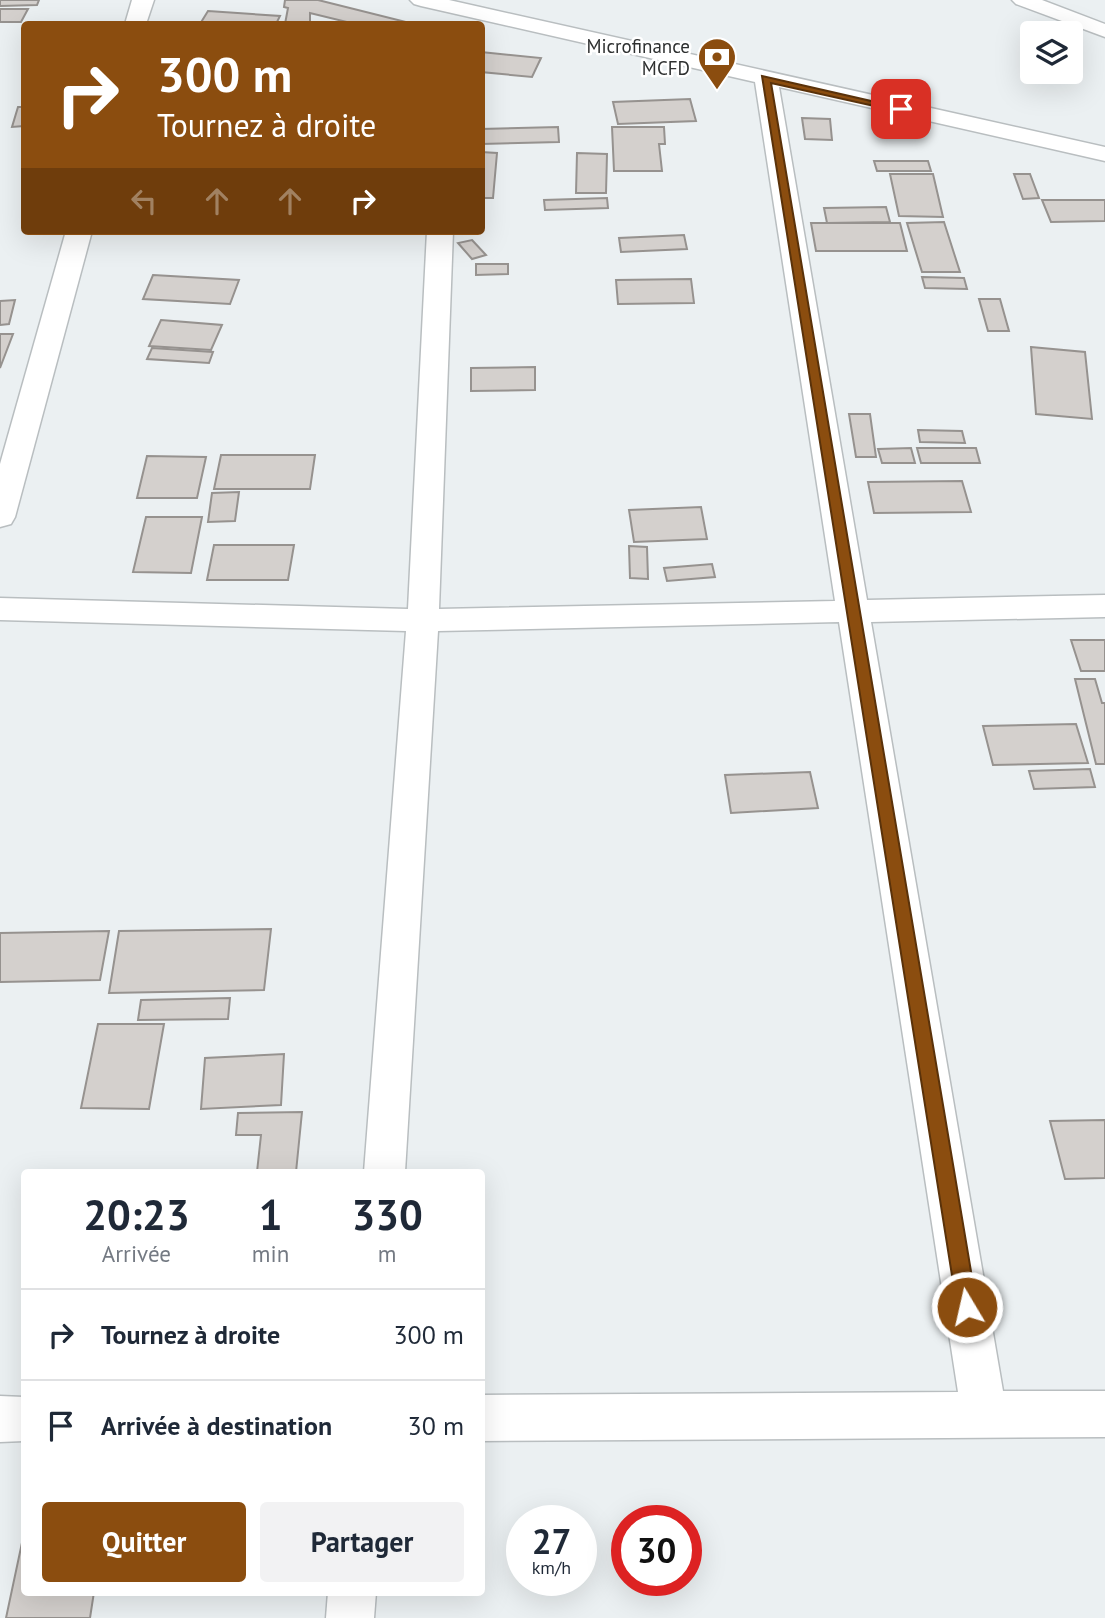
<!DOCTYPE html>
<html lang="fr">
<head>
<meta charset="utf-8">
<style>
	:root { --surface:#fff; --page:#f2f2f3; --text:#1f2937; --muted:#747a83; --line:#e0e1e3; --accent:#8b4d0f }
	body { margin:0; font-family:"PT Sans",sans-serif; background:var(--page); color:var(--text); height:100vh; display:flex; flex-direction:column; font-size:26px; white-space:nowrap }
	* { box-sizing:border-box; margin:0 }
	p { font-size:23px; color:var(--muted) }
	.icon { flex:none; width:38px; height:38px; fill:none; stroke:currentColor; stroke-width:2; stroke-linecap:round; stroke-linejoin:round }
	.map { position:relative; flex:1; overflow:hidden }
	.panel { position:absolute; left:21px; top:1169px; width:464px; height:427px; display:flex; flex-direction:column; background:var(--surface); border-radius:7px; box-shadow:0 7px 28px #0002 }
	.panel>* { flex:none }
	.top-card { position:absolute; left:21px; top:21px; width:464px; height:214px; border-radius:7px; box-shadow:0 7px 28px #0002; background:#8b4d0f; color:#fff; overflow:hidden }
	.controls { position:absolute; left:1020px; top:21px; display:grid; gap:14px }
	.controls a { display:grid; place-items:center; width:63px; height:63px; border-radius:7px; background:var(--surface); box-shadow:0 7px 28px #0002; font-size:35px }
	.speed { position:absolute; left:506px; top:1505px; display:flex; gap:14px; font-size:35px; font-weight:700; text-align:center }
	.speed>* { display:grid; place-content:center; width:91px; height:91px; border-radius:50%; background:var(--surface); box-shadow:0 7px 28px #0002; line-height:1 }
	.speed small { font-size:18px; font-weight:400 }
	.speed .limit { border:10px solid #d22; background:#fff; color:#111 }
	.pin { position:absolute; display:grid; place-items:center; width:60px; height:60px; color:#fff; margin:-30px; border-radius:14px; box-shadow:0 4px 10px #0006 }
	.me { position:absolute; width:77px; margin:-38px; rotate:351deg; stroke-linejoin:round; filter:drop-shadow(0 0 5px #0008) }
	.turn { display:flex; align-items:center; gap:24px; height:147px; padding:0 21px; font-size:32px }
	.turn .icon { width:91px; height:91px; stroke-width:2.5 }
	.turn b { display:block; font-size:49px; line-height:60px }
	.lanes { display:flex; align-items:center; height:66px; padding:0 21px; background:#0003; justify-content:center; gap:35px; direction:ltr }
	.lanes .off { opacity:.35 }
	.eta { display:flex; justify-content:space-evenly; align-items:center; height:119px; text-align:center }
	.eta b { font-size:42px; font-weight:600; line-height:49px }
	.action { display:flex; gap:14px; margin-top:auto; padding:14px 21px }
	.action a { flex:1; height:80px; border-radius:7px; background:var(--accent); color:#fff; font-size:28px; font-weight:600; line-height:80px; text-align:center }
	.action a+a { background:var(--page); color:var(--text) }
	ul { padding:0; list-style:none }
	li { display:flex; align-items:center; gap:21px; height:91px; padding:0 21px; border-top:2px solid var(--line) }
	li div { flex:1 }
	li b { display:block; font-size:26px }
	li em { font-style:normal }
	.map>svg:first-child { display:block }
	.building { fill:#d4d0cd; stroke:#96928f; stroke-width:2 }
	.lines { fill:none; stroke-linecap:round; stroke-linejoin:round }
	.minor-casing { stroke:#b9bec0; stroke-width:3 }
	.minor { fill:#fff; fill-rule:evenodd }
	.route { fill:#8b4d0f; stroke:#5a320a; stroke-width:2 }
	.labels { text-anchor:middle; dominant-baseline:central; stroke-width:5; stroke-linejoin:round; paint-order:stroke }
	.far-poi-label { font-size:19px; fill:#2e3030; stroke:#fff; text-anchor:end }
</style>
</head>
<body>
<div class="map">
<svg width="1105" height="1618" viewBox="0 0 1105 1618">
	<rect width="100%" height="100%" fill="#ebf0f2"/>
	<g class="building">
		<path d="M 0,0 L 39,0 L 37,5 L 0,6 Z"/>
		<path d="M 285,0 L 318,0 L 406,22 L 406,24 L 355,24 L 310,13 L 310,24 L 285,24 L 288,8 L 284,7 Z"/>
		<path d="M 0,9 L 28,9 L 21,22 L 0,22 Z"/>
		<path d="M 208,11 L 280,16 L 276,24 L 200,24 Z"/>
		<path d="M 481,52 L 541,58 L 532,77 L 481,72 Z"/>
		<path d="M 690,99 L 696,121 L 618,124 L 613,102 Z"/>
		<path d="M 18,107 L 24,107 L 24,126 L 12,127 Z"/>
		<path d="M 802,118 L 830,119 L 832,140 L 805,139 Z"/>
		<path d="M 558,127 L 559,142 L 481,144 L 481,129 Z"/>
		<path d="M 612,127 L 664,127 L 665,144 L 659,144 L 662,171 L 614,171 Z"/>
		<path d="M 481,152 L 497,153 L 493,198 L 481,198 Z"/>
		<path d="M 577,153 L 607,154 L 606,193 L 576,193 Z"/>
		<path d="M 874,161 L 928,161 L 931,171 L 877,171 Z"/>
		<path d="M 890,174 L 933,174 L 943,217 L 899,216 Z"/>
		<path d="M 1014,174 L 1030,174 L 1039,198 L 1023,199 Z"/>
		<path d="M 607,198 L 608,208 L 545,210 L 544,200 Z"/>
		<path d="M 1042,200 L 1105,200 L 1105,221 L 1051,222 Z"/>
		<path d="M 886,207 L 890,222 L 827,223 L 824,208 Z"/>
		<path d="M 944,222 L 960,272 L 922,272 L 907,223 Z"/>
		<path d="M 811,223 L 900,223 L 907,251 L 816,251 Z"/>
		<path d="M 684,235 L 687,249 L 621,252 L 619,238 Z"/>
		<path d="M 472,240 L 486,255 L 472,259 L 458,243 Z"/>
		<path d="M 476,264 L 508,264 L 508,274 L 476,275 Z"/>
		<path d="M 153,275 L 239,280 L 230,304 L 143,299 Z"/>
		<path d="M 922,277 L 964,278 L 967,289 L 925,288 Z"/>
		<path d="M 691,279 L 694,303 L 618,304 L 616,280 Z"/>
		<path d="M 979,299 L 1000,299 L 1009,331 L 988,331 Z"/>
		<path d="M 15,300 L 9,324 L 0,325 L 0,301 Z"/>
		<path d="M 161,320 L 222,325 L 211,350 L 149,346 Z"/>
		<path d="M 0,334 L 13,334 L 0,368 Z"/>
		<path d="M 1031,347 L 1085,352 L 1092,419 L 1036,414 Z"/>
		<path d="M 152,348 L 213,352 L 209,363 L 147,359 Z"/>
		<path d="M 535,367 L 535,390 L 471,391 L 471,368 Z"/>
		<path d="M 849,414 L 870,414 L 876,457 L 856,457 Z"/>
		<path d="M 918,430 L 962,431 L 965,443 L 920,442 Z"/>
		<path d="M 911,448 L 915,463 L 882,463 L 878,449 Z"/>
		<path d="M 917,448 L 976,448 L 980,463 L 921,463 Z"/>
		<path d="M 221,455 L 315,455 L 310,489 L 214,489 Z"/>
		<path d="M 147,456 L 206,457 L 197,498 L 137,498 Z"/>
		<path d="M 962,481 L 971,512 L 874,513 L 868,482 Z"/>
		<path d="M 239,492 L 235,521 L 208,522 L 212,493 Z"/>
		<path d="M 701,507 L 707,539 L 634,542 L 629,510 Z"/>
		<path d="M 146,517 L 202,517 L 191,573 L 133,572 Z"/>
		<path d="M 214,545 L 294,545 L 288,580 L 207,580 Z"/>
		<path d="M 629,546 L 647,547 L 648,579 L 630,578 Z"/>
		<path d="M 712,564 L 715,577 L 667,581 L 664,568 Z"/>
		<path d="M 1071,640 L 1105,640 L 1105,671 L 1081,671 Z"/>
		<path d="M 1075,679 L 1095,679 L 1102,703 L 1105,703 L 1105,764 L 1096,764 Z"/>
		<path d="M 1076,724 L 1088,763 L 993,765 L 983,726 Z"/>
		<path d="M 1090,769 L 1095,787 L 1034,789 L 1029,771 Z"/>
		<path d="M 810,772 L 818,808 L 731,813 L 725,775 Z"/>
		<path d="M 271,929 L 264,990 L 109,993 L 119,931 Z"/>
		<path d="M 109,931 L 100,980 L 0,982 L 0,933 Z"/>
		<path d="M 230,998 L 228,1019 L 138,1020 L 141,1000 Z"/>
		<path d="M 98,1024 L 164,1024 L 149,1109 L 81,1108 Z"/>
		<path d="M 284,1054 L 281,1105 L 201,1109 L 205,1058 Z"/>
		<path d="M 302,1112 L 296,1172 L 257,1172 L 261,1135 L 236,1135 L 238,1113 Z"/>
		<path d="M 1105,1120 L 1105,1178 L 1065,1179 L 1050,1121 Z"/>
		<path d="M 23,1538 L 24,1592 L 94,1592 L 90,1618 L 6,1618 Z"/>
	</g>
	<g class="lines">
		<defs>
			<g id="minor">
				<path d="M 132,0 L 154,0 L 146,24 L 125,24 Z"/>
				<path d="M 410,0 L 449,0 L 1105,147 L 1105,161 L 779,87 L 867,600 L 1105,595 L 1105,617 L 871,622 L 1003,1391 L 1105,1391 L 1105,1437 L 481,1441 L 481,1395 L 958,1392 L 839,622 L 438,631 L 405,1172 L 364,1172 L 406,631 L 0,620 L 0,598 L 408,609 L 427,231 L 453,231 L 439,609 L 835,601 L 755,82 L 421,6 L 414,4 Z"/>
				<path d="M 1012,0 L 1042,0 L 1105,24 L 1105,37 L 1016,4 Z"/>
				<path d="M 66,231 L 92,231 L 15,517 L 11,524 L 0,527 L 0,464 Z"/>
				<path d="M 0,1396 L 24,1397 L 24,1441 L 0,1442 Z"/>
				<path d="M 328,1592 L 376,1592 L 374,1618 L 326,1618 Z"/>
			</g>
		</defs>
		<use href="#minor" class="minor-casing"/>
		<use href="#minor" class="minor"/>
	</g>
	<path class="route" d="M 762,76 L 906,109 L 901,112 L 771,83 L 977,1307 L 974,1313 L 967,1316 L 960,1313 L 957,1307 Z"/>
	<defs>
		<symbol id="bank-pin" viewBox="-11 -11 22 30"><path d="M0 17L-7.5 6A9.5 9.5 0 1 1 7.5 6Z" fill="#8b4d0f" stroke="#fff"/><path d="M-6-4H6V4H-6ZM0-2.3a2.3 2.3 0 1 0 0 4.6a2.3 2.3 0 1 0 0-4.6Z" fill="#fff"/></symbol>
	</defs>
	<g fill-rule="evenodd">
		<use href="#bank-pin" x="695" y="35" width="44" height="60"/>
	</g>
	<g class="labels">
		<g class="far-poi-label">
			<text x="690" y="46">Microfinance<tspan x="690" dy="22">MCFD</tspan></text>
		</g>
	</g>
</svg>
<div class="controls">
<a><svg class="icon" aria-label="layers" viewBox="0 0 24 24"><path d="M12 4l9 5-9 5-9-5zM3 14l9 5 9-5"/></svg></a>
</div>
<div class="speed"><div>27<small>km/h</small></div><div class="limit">30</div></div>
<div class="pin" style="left:901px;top:109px;background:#d93025"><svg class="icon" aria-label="arrive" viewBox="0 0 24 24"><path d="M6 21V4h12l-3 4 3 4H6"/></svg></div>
<svg class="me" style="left:967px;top:1307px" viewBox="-20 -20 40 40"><circle r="17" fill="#8b4d0f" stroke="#fff" stroke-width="3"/><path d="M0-11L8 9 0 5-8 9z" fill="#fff"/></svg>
<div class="top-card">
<div class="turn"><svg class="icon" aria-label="right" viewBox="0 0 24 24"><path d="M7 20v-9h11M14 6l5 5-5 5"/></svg><div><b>300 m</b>Tournez à droite</div></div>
<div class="lanes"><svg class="icon off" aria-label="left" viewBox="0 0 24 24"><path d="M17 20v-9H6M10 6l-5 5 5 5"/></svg><svg class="icon off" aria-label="ahead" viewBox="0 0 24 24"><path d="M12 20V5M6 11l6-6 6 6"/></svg><svg class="icon off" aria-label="ahead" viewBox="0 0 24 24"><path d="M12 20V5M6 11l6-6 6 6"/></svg><svg class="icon" aria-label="right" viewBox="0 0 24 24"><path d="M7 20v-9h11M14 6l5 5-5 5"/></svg></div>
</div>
<section class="panel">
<div class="eta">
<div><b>20:23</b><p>Arrivée</p></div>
<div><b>1</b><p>min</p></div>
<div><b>330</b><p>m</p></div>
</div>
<ul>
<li><svg class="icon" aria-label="right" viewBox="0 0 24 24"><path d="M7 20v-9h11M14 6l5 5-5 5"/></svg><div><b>Tournez à droite</b></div><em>300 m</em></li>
<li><svg class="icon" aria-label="arrive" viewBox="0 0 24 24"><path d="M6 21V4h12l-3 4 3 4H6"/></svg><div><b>Arrivée à destination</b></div><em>30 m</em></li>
</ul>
<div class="action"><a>Quitter</a><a>Partager</a></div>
</section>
</div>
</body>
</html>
